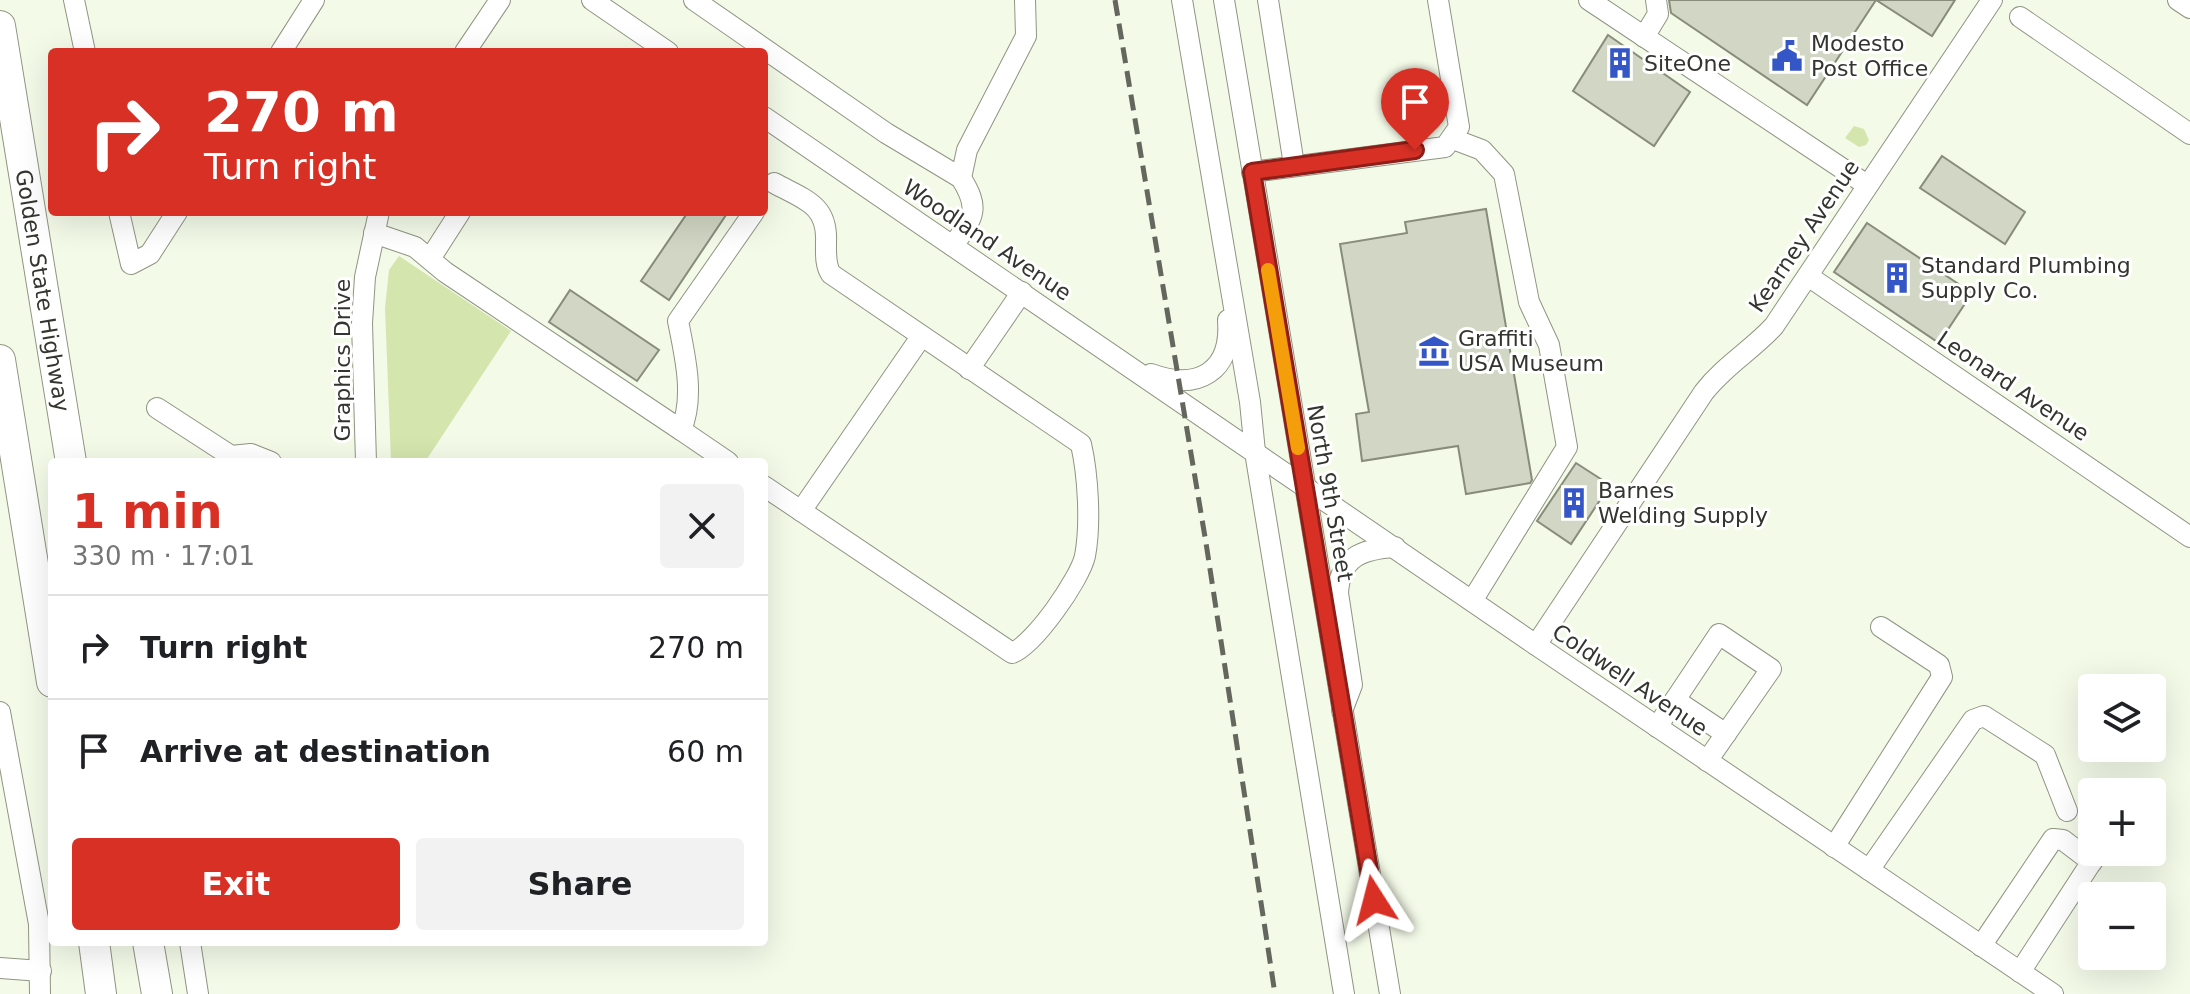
<!DOCTYPE html>
<html lang="en">
<head>
<meta charset="utf-8">
<style>
	:root { --surface:#fff; --page:#f2f2f2; --text:#202124; --muted:#757577; --line:#e0e0e0; --accent:#d93025 }
	body { margin:0; font-family:"DejaVu Sans",sans-serif; background:var(--page); color:var(--text); height:100vh; display:flex; flex-direction:column; font-size:30px; white-space:nowrap }
	* { box-sizing:border-box; margin:0 }
	p { font-size:26px; color:var(--muted) }
	.icon { flex:none; width:44px; height:44px; fill:none; stroke:currentColor; stroke-width:2; stroke-linecap:round; stroke-linejoin:round }
	.map { position:relative; flex:1; overflow:hidden }
	.details { position:absolute; left:48px; top:458px; width:720px; height:488px; display:flex; flex-direction:column; background:var(--surface); border-radius:8px; box-shadow:0 8px 32px #0002 }
	.details>* { flex:none }
	.banner { position:absolute; left:48px; top:48px; width:720px; height:168px; border-radius:8px; box-shadow:0 8px 32px #0002; background:#d93025; color:#fff; overflow:hidden }
	.controls { position:absolute; left:2078px; top:674px; display:grid; gap:16px }
	.controls a { display:grid; place-items:center; width:88px; height:88px; border-radius:8px; background:var(--surface); box-shadow:0 8px 32px #0002; font-size:40px }
	.pin { position:absolute; display:grid; place-items:center; width:68px; height:68px; color:#fff; margin:-82px -34px; border-radius:50% 50% 50% 0; rotate:-45deg; box-shadow:0 0 8px #0007 }
	.pin .icon { rotate:45deg }
	.me { position:absolute; width:88px; margin:-44px; rotate:351deg; stroke-linejoin:round; filter:drop-shadow(0 0 6px #0008) }
	.turn { display:flex; align-items:center; gap:28px; height:168px; padding:0 24px; font-size:36px }
	.turn .icon { width:104px; height:104px; stroke-width:2.5 }
	.turn b { display:block; font-size:56px; line-height:68px }
	.round { display:grid; place-items:center; flex:none; width:84px; height:84px; border-radius:8px; background:var(--page) }
	.overview { display:flex; align-items:center; justify-content:space-between; height:136px; padding:0 24px }
	h1 { font-size:48px; font-weight:600; line-height:60px; color:var(--accent) }
	.cta { display:flex; gap:16px; margin-top:auto; padding:16px 24px }
	.cta a { flex:1; height:92px; border-radius:8px; background:var(--accent); color:#fff; font-size:32px; font-weight:600; line-height:92px; text-align:center }
	.cta a+a { background:var(--page); color:var(--text) }
	ul { padding:0; list-style:none }
	li { display:flex; align-items:center; gap:24px; height:104px; padding:0 24px; border-top:2px solid var(--line) }
	li div { flex:1 }
	li b { display:block; font-size:30px }
	li em { font-style:normal }
	.map>svg:first-child { display:block }
	.green { fill:#d4e5ae }
	.building { fill:#d1d7c4; stroke:#878c7b; stroke-width:2 }
	.lines { fill:none; stroke-linecap:round; stroke-linejoin:round }
	.minor-casing { stroke:#8f9483; stroke-width:22 }
	.highway-casing { stroke:#8f9483; stroke-width:32 }
	.minor { stroke:#fff; stroke-width:20 }
	.highway { stroke:#fff; stroke-width:30 }
	.rail { stroke:#64675d; stroke-width:5; stroke-dasharray:16 8; stroke-linecap:butt }
	.route-casing { stroke:#8d1f18; stroke-width:20 }
	.route { stroke:#d93025; stroke-width:14 }
	.slow { stroke:#f59e0b; stroke-width:14 }
	.labels { text-anchor:middle; dominant-baseline:central; stroke-width:6; stroke-linejoin:round; paint-order:stroke }
	.poi-label { font-size:22px; fill:#33352e; stroke:#fff; text-anchor:start }
	.street-label { font-size:22px; fill:#33352e; stroke:#fff }
</style>
</head>
<body>
<div class="map">
<svg width="2190" height="994" viewBox="0 0 2190 994">
	<rect width="100%" height="100%" fill="#f4fae8"/>
	<g class="green">
		<path d="M 1854,126 L 1864,129 L 1869,140 L 1866,145 L 1859,147 L 1845,138 Z"/>
		<path d="M 399,256 L 511,331 L 425,462 L 391,462 L 385,308 L 389,270 Z"/>
	</g>
	<g class="building">
		<path d="M 1669,0 L 1955,0 L 1932,36 L 1876,0 L 1807,105 L 1671,13 Z"/>
		<path d="M 1608,35 L 1690,92 L 1654,146 L 1573,91 Z"/>
		<path d="M 1942,156 L 2025,212 L 2005,244 L 1920,188 Z"/>
		<path d="M 1486,209 L 1532,480 L 1530,483 L 1466,494 L 1458,446 L 1362,461 L 1356,414 L 1369,412 L 1340,244 L 1407,233 L 1405,222 Z"/>
		<path d="M 688,212 L 728,212 L 669,300 L 641,281 Z"/>
		<path d="M 1867,223 L 1972,293 L 1939,343 L 1834,272 Z"/>
		<path d="M 570,290 L 659,350 L 637,381 L 549,322 Z"/>
		<path d="M 1576,463 L 1610,485 L 1571,544 L 1537,521 Z"/>
	</g>
	<g class="lines">
		<defs>
			<g id="minor">
				<path d="M 74,0 L 85,52"/>
				<path d="M 592,0 L 668,52"/>
				<path d="M 694,0 L 886,133 L 961,178 L 967,150 L 1026,36 L 1025,0"/>
				<path d="M 1182,0 L 1250,402 L 1255,452 L 1344,994"/>
				<path d="M 1224,0 L 1390,994"/>
				<path d="M 1268,0 L 1294,165"/>
				<path d="M 1589,0 L 1867,185"/>
				<path d="M 2178,0 L 2190,8"/>
				<path d="M 2020,17 L 2190,134"/>
				<path d="M 1644,37 L 1658,14 L 1656,0"/>
				<path d="M 281,52 L 314,0"/>
				<path d="M 465,52 L 500,0"/>
				<path d="M 764,117 L 1536,645 L 2053,994"/>
				<path d="M 1453,139 L 1482,150 L 1504,174 L 1529,302 L 1549,345 L 1567,447 L 1472,601"/>
				<path d="M 1252,172 L 1445,147 L 1459,127 L 1438,0"/>
				<path d="M 119,212 L 131,264 L 150,254 L 177,212"/>
				<path d="M 374,233 L 415,247 L 445,272 L 681,430 C 695,397 685,356 678,321 L 754,212"/>
				<path d="M 953,246 C 973,217 981,210 961,178"/>
				<path d="M 430,259 L 460,212"/>
				<path d="M 1808,276 L 2190,537"/>
				<path d="M 969,369 L 1022,292"/>
				<path d="M 1151,374 C 1198,391 1232,372 1228,320"/>
				<path d="M 157,408 L 231,456 L 251,454 L 271,462"/>
				<path d="M 681,430 L 728,462"/>
				<path d="M 366,462 L 362,323 L 365,277 L 379,212"/>
				<path d="M 764,486 L 1012,653 C 1034,645 1080,579 1085,556 C 1091,524 1088,475 1081,444 L 831,274 C 825,265 826,253 826,242 C 828,204 803,199 774,183"/>
				<path d="M 801,511 L 921,337"/>
				<path d="M 1536,645 L 1704,392 C 1724,366 1752,350 1774,326 L 1992,0"/>
				<path d="M 1675,700 L 1726,734"/>
				<path d="M 1342,711 L 1352,685 L 1338,593 C 1340,557 1362,549 1395,547"/>
				<path d="M 0,712 L 39,924 L 40,994"/>
				<path d="M 1657,727 L 1719,634 L 1771,669 L 1707,761"/>
				<path d="M 1834,847 L 1942,677 L 1939,665 L 1881,627"/>
				<path d="M 1869,870 L 1973,720 L 1984,716 L 2045,755 L 2067,811"/>
				<path d="M 190,942 L 198,994"/>
				<path d="M 1981,946 L 2053,839 L 2063,840 L 2092,862"/>
				<path d="M 0,968 L 41,971"/>
				<path d="M 2020,972 L 2098,852"/>
			</g>
			<g id="highway">
				<path id="s1" d="M 0,26 L 71,462"/>
				<path d="M 0,360 L 52,682"/>
				<path d="M 94,942 L 101,994"/>
				<path d="M 148,942 L 157,994"/>
			</g>
		</defs>
		<use href="#minor" class="minor-casing"/>
		<use href="#highway" class="highway-casing"/>
		<use href="#minor" class="minor"/>
		<use href="#highway" class="highway"/>
		<path class="rail" d="M 1115,0 L 1206,543 L 1275,994"/>
	</g>
	<g class="lines">
		<defs>
			<path id="route" d="M 1374,900 L 1252,172 L 1415,150"/>
		</defs>
		<use href="#route" class="route-casing"/>
		<use href="#route" class="route"/>
		<path class="slow" d="M 1268,270 L 1298,448"/>
	</g>
	<defs>
		<symbol id="civic-bare" viewBox="-9 -9 18 18"><path d="M-.6-6.5H3V-4.5H.6V-3L4-1V1h2V6H-6V1h2V-1L-.6-3ZM-1.2 2.5V6h2.4V2.5Z" fill="#3556c7" stroke="#fff" stroke-width="2.5" paint-order="stroke"/></symbol>
		<symbol id="building-bare" viewBox="-9 -9 18 18"><path d="M-4-6H4V6H1V3H-1V6H-4ZM-2.5-4.3h1.7v1.8h-1.7ZM.8-4.3h1.7v1.8H.8ZM-2.5-1h1.7V.8h-1.7ZM.8-1h1.7V.8H.8Z" fill="#3556c7" stroke="#fff" stroke-width="2.5" paint-order="stroke"/></symbol>
		<symbol id="museum-bare" viewBox="-9 -9 18 18"><path d="M0-6L6-3V-2H-6V-3ZM-5-1h2V3h-2ZM-1-1h2V3h-2ZM3-1h2V3H3ZM-6 4H6V6H-6Z" fill="#3556c7" stroke="#fff" stroke-width="2.5" paint-order="stroke"/></symbol>
	</defs>
	<g fill-rule="evenodd">
		<use href="#civic-bare" x="1765" y="34" width="44" height="44"/>
		<use href="#building-bare" x="1598" y="41" width="44" height="44"/>
		<use href="#building-bare" x="1875" y="256" width="44" height="44"/>
		<use href="#museum-bare" x="1412" y="329" width="44" height="44"/>
		<use href="#building-bare" x="1552" y="481" width="44" height="44"/>
	</g>
	<g class="labels">
		<g class="poi-label">
			<text x="1811" y="43">Modesto<tspan x="1811" dy="25">Post Office</tspan></text>
			<text x="1644" y="63">SiteOne</text>
			<text x="1921" y="265">Standard Plumbing<tspan x="1921" dy="25">Supply Co.</tspan></text>
			<text x="1458" y="338">Graffiti<tspan x="1458" dy="25">USA Museum</tspan></text>
			<text x="1598" y="490">Barnes<tspan x="1598" dy="25">Welding Supply</tspan></text>
		</g>
		<g class="street-label">
			<text transform="translate(1804 236) rotate(-56)">Kearney Avenue</text>
			<text transform="translate(987 240) rotate(34)">Woodland Avenue</text>
			<text stroke="none"><textPath href="#s1" startOffset="268">Golden State Highway</textPath></text>
			<text transform="translate(342 360) rotate(-90)">Graphics Drive</text>
			<text transform="translate(2013 386) rotate(34)">Leonard Avenue</text>
			<text transform="translate(1330 493) rotate(80)">North 9th Street</text>
			<text transform="translate(1630 680) rotate(34)">Coldwell Avenue</text>
		</g>
	</g>
</svg>
<div class="controls">
<a><svg class="icon" aria-label="layers" viewBox="0 0 24 24"><path d="M12 4l9 5-9 5-9-5zM3 14l9 5 9-5"/></svg></a>
<a>+</a>
<a>−</a>
</div>
<div class="pin" style="left:1415px;top:150px;background:#d93025"><svg class="icon" aria-label="arrive" viewBox="0 0 24 24"><path d="M6 21V4h12l-3 4 3 4H6"/></svg></div>
<svg class="me" style="left:1374px;top:900px" viewBox="-20 -20 40 40"><path d="M0-17L14 15 0 8-14 15z" fill="#d93025" stroke="#fff" stroke-width="4"/></svg>
<div class="banner">
<div class="turn"><svg class="icon" aria-label="right" viewBox="0 0 24 24"><path d="M7 20v-9h11M14 6l5 5-5 5"/></svg><div><b>270 m</b>Turn right</div></div>
</div>
<section class="details">
<div class="overview"><div><h1>1 min</h1><p>330 m · 17:01</p></div><a class="round"><svg class="icon" aria-label="close" viewBox="0 0 24 24"><path d="M6 6l12 12M18 6L6 18"/></svg></a></div>
<ul>
<li><svg class="icon" aria-label="right" viewBox="0 0 24 24"><path d="M7 20v-9h11M14 6l5 5-5 5"/></svg><div><b>Turn right</b></div><em>270 m</em></li>
<li><svg class="icon" aria-label="arrive" viewBox="0 0 24 24"><path d="M6 21V4h12l-3 4 3 4H6"/></svg><div><b>Arrive at destination</b></div><em>60 m</em></li>
</ul>
<div class="cta"><a>Exit</a><a>Share</a></div>
</section>
</div>
</body>
</html>
